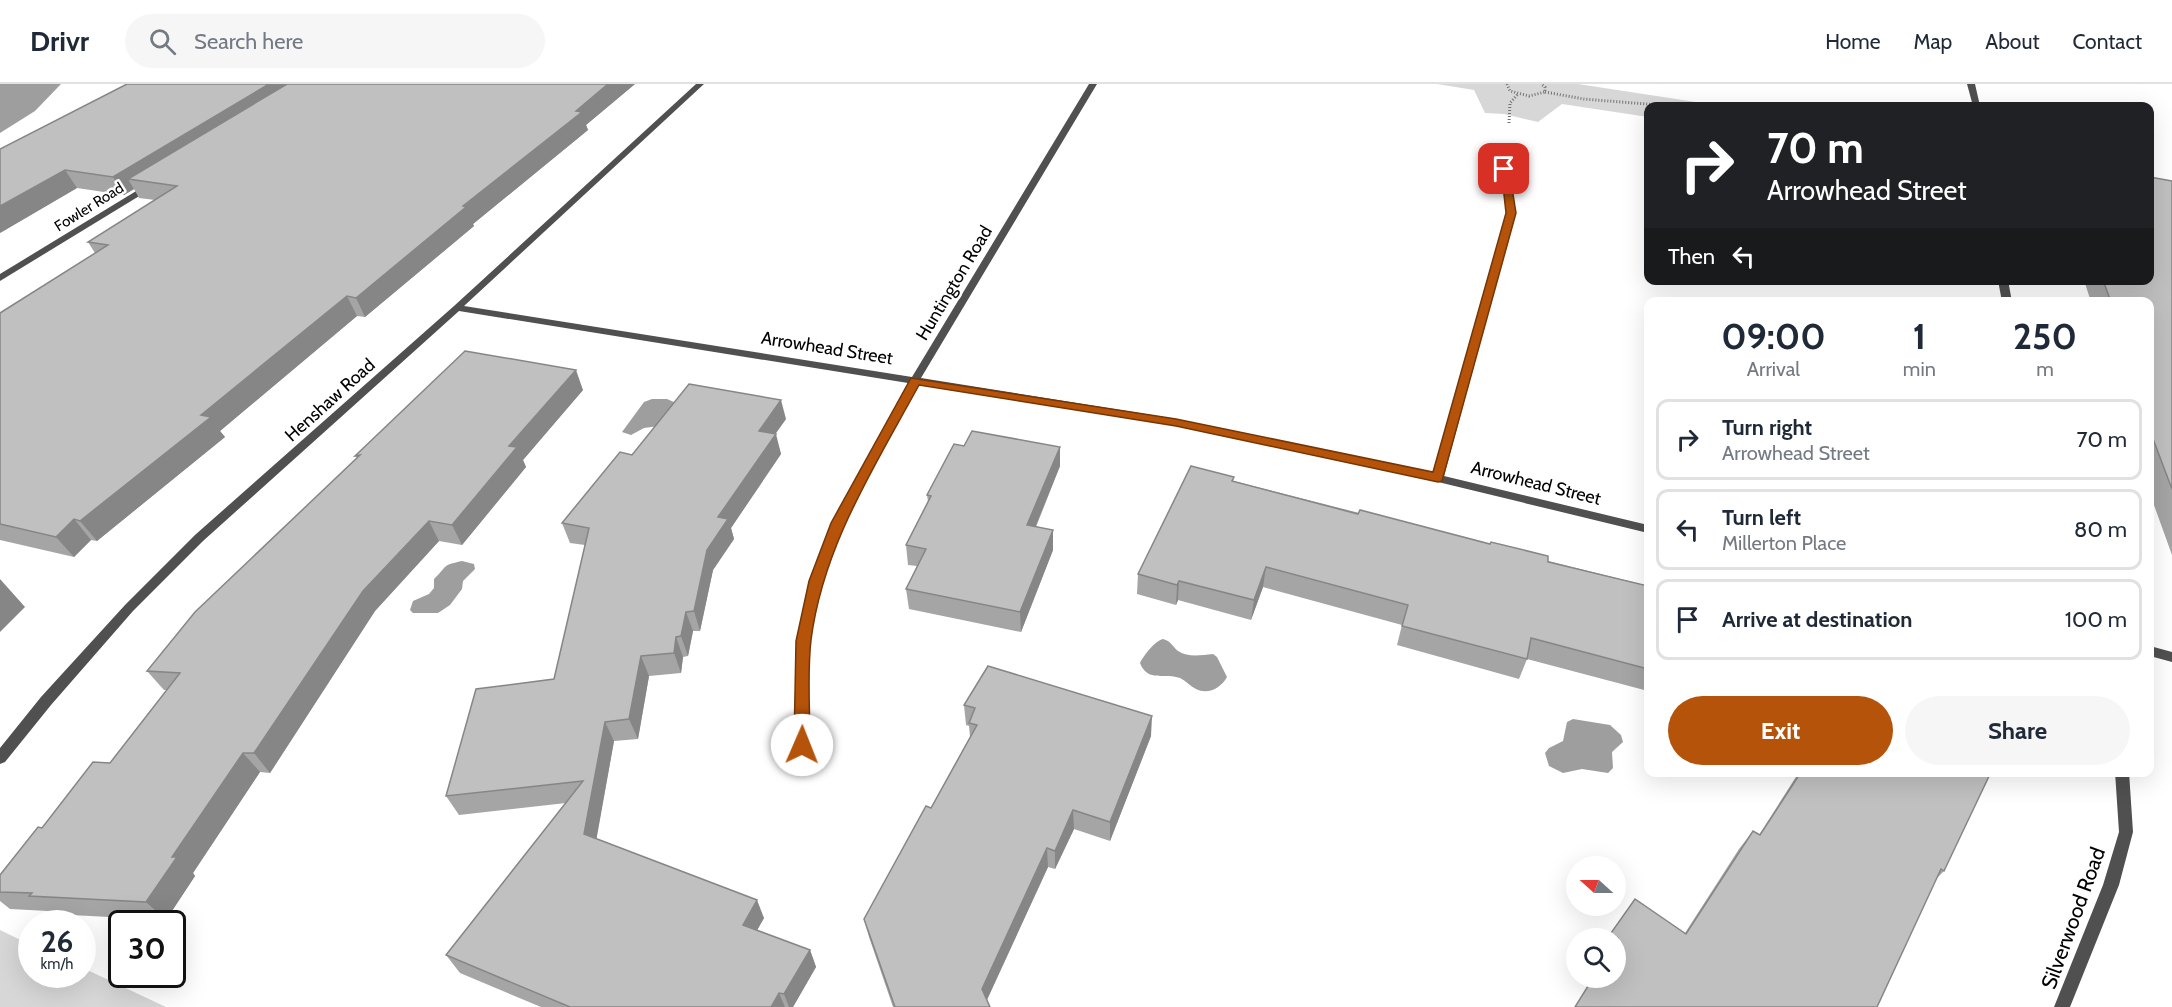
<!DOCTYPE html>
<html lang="en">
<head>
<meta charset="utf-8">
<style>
	:root { --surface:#fff; --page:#f6f6f7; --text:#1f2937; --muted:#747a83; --line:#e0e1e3; --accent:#b45309 }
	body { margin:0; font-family:Cabin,sans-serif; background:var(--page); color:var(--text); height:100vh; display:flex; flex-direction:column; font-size:22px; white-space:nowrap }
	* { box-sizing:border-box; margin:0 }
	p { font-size:20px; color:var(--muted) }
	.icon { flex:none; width:33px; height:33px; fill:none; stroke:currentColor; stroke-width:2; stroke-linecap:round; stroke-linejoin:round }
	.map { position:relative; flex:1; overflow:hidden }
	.details { position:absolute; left:1644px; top:213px; width:510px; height:480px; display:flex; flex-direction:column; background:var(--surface); border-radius:12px; box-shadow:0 6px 24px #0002 }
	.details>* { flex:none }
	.hud { position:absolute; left:1644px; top:18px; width:510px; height:183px; border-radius:12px; box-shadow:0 6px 24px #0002; background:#202124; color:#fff; overflow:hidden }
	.needle { width:39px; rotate:291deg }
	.tools { position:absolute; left:1566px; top:772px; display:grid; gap:12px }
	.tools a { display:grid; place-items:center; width:60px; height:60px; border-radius:50%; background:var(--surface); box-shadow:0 6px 24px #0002; font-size:30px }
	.speed { position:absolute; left:18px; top:826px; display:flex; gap:12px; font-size:30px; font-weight:700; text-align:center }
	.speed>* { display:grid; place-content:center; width:78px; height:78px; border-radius:50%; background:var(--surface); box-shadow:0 6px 24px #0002; line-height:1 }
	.speed small { font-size:15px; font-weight:400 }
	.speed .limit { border:3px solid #111; border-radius:9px; background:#fff; color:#111 }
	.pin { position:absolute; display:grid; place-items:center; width:51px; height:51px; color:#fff; margin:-26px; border-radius:12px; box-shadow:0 3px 9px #0006 }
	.me { position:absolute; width:66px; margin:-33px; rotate:1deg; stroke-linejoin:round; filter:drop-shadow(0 0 4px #0008) }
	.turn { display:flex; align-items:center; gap:21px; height:126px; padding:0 24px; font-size:27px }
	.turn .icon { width:78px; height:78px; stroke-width:2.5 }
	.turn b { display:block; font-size:42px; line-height:51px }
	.then { display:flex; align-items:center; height:57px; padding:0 24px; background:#0003; gap:12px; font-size:22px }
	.eta { display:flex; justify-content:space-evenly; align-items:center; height:102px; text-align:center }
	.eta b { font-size:36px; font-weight:700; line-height:42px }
	.cta { display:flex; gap:12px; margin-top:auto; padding:12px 24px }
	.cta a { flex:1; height:69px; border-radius:36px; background:var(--accent); color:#fff; font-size:24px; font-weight:700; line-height:69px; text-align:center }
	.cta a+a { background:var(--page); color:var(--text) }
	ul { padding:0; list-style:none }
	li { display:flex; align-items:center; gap:18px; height:81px; margin:0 12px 9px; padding:0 12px; border:3px solid var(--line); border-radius:12px }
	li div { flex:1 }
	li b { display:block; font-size:22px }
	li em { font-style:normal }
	header { display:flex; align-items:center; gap:36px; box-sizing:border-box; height:84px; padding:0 30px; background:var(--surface); border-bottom:2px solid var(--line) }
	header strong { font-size:28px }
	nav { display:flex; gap:33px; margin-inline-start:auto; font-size:21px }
	.search { width:420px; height:54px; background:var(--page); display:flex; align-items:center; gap:15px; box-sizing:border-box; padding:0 21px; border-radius:33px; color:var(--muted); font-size:22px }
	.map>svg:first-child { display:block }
	.green { fill:#d7d7d7 }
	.water { fill:#9e9e9e }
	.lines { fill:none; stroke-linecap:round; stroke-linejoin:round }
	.path { stroke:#727272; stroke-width:3; stroke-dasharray:1 2; stroke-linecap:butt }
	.street { fill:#505050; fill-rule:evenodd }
	.wall { fill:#a5a5a5 }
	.shaded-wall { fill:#868686 }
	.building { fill:#c0c0c0; stroke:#868686; stroke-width:1.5 }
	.route { fill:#b45309; stroke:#753606; stroke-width:1.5 }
	.labels { text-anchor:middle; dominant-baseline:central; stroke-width:5; stroke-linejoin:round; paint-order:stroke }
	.far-street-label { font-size:15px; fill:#000; stroke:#fff }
	.street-label { font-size:18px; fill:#000; stroke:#fff }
	.near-street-label { font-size:21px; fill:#000; stroke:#fff }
</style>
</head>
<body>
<header>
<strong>Drivr</strong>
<div class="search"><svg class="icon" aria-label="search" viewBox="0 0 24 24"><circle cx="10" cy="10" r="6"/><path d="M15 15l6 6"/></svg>Search here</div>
<nav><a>Home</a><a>Map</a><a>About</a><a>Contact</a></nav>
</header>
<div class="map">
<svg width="2172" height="923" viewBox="0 0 2172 923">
	<rect width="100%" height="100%" fill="#fff"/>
	<g class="green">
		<path d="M 1437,0 L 1578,0 L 1722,22 L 1648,22 L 1648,33 L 1562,20 L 1538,38 L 1504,30 L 1485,29 L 1474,6 Z"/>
		<path d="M 0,846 L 31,861 L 32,891 L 82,891 L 83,884 L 166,923 L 0,923 Z"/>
	</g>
	<g class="water">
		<path d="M 0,0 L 61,0 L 35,27 L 0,49 Z"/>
		<path d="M 652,315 L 667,315 L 676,319 L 659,342 L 644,344 L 631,351 L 622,348 L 644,318 Z"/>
		<path d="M 462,477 L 474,480 L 475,485 L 463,497 L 462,505 L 450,521 L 438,529 L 413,529 L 410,526 L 413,517 L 429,510 L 434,504 L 434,495 C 449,481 440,482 462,477 Z"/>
		<path d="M 1163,555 C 1171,557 1172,562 1178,567 C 1189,574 1201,571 1213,570 L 1217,573 L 1227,593 C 1221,604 1208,611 1196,605 C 1190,602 1186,597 1180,594 C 1164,588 1148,599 1140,579 C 1144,571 1155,557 1163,555 Z"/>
		<path d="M 1573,635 L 1610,641 L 1621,651 L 1623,658 L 1612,668 L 1613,684 L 1608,689 L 1582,685 L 1563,689 L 1549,682 L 1545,669 L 1549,664 L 1563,657 L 1567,638 Z"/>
	</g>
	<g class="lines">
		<g class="path">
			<path d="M 1507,0 L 1510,7 L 1529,12 L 1545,8 L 1545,3 L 1541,0"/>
			<path d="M 1545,8 L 1584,15 L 1671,22"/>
			<path d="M 1509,39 L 1510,19 L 1518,10"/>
		</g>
		<g class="street">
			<path d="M 696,0 L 704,0 L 464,222 L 912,293 L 1089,0 L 1097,0 L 921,294 L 1176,335 L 1434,389 L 1507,129 L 1497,64 L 1501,62 L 1505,64 L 1515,129 L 1444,392 L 1648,441 L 1648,449 L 1438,398 L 1176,341 L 918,300 L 844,439 L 822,497 L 809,557 L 809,661 L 807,665 L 802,667 L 797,665 L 795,661 L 797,557 L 810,497 L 832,439 L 908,299 L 459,227 L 203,457 L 133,527 L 51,621 L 5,678 L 0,680 L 0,664 L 41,613 L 125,521 L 195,451 L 454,222 Z"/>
			<path d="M 1967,0 L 1975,0 L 1980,22 L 1973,22 Z"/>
			<path d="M 151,98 L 155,101 L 154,103 L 0,197 L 0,190 Z"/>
			<path d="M 1998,196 L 2008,196 L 2012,218 L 2002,218 Z"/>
			<path d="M 2150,562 L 2172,568 L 2172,578 L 2150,572 Z"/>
			<path d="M 2115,688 L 2129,688 L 2133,748 L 2119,801 L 2070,923 L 2054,923 L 2103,801 L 2119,748 Z"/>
		</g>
	</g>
	<g class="wall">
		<path d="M 127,0 L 635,0 L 586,41 L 588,46 L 473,140 L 474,142 L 365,233 L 357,232 L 220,347 L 225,353 L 97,457 L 91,456 L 74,473 L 0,456 L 0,229 L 95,169 L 88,158 L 155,116 L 139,114 L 134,105 L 124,111 L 77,104 L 0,149 Z"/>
		<path d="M 2172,97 L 2172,471 L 2150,410 L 2150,218 L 2091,218 L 2084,196 L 2150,196 Z"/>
		<path d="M 583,306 L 523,376 L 526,383 L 462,461 L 439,457 L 375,527 L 270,689 L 260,688 L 193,789 L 195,792 L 166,836 L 52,830 L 48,827 L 10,825 L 0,817 L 0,791 L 42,744 L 110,679 L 167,606 L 164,606 L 147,587 L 357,374 L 355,372 Z"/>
		<path d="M 786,335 L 775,350 L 781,370 L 731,444 L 734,455 L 713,486 L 700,547 L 693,547 L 688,572 L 683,573 L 681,589 L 649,592 L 638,655 L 614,657 L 596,755 L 764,834 L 757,846 L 810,866 L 816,883 L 793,923 L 541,923 L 460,889 L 446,871 L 566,719 L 459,731 L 446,712 L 554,595 L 585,461 L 570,459 L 562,439 Z"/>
		<path d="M 1060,382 L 1036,443 L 1053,446 L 1053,466 L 1021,548 L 909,525 L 906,505 L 917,482 L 908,481 L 906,461 L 928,418 L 927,411 Z"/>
		<path d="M 1234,393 L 1233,397 L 1648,502 L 1648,607 L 1527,575 L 1519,595 L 1397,561 L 1402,541 L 1263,503 L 1251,536 L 1178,516 L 1176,521 L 1137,510 L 1138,490 Z"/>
		<path d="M 964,621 L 1151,652 L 1110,757 L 1074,745 L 1055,785 L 1048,783 L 987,916 L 990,923 L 893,923 L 869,853 L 864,835 L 931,724 L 970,653 L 969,642 L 966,641 Z"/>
		<path d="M 1799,688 L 1991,688 L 1944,787 L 1935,796 L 1877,923 L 1575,923 L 1593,894 L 1616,894 L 1616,855 L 1607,855 L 1635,815 L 1685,849 L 1739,765 L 1753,747 L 1759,751 Z"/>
	</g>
	<g class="shaded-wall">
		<path d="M 269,0 L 307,0 L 128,95 L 134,105 L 124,111 L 113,93 Z"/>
		<path d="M 608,0 L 635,0 L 586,41 L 588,46 L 473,140 L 474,142 L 365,233 L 356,214 L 576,27 Z"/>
		<path d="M 65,86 L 77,104 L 0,149 L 0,122 Z"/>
		<path d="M 347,212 L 357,232 L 220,347 L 225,353 L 97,457 L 80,437 L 201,331 Z"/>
		<path d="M 576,286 L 583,306 L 523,376 L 526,383 L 462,461 L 452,441 L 509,362 Z"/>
		<path d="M 781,316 L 786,335 L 764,366 L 759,347 Z"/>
		<path d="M 776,350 L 781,370 L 731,444 L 734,455 L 713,486 L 700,547 L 694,527 L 707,466 L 718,433 Z"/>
		<path d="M 1060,363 L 1060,382 L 1028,461 L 1027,441 Z"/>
		<path d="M 74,435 L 91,456 L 74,473 L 56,453 Z"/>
		<path d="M 429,437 L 439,457 L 375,527 L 270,689 L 254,669 L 363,507 Z"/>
		<path d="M 1053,446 L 1053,466 L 1021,548 L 1020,528 Z"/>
		<path d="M 1266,483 L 1263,503 L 1251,536 L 1254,516 Z"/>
		<path d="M 0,495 L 25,523 L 0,548 Z"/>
		<path d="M 1179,497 L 1178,516 L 1176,521 L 1177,501 Z"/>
		<path d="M 686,528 L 693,547 L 688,572 L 681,552 Z"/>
		<path d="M 676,553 L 683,573 L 681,589 L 674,569 Z"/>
		<path d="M 641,572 L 649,592 L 638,655 L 629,635 Z"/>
		<path d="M 1152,632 L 1151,652 L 1110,757 L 1110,738 Z"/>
		<path d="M 605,638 L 614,657 L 594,769 L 584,750 Z"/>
		<path d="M 243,669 L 260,688 L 193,789 L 195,792 L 166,836 L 146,818 L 172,773 Z"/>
		<path d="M 1073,726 L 1074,745 L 1055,785 L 1055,767 Z"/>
		<path d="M 1047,764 L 1048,783 L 984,922 L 982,905 Z"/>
		<path d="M 757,816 L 764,834 L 750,859 L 743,841 Z"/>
		<path d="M 810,866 L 816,883 L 793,923 L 789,923 L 784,910 Z"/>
		<path d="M 779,909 L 785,923 L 771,923 Z"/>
	</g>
	<g class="building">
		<path d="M 127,0 L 269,0 L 113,93 L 65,86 L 0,122 L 0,65 Z"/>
		<path d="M 287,0 L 608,0 L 576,27 L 582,28 L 463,122 L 466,123 L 356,214 L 347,212 L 201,331 L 211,333 L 80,437 L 74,435 L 56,453 L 0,440 L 0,229 L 108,161 L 88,158 L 177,102 L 128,95 Z"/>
		<path d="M 2150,93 L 2172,97 L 2172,405 L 2150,347 L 2150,218 L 2111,218 L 2103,196 L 2150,196 Z"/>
		<path d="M 465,267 L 576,286 L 509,362 L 517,363 L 452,441 L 429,437 L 363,507 L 254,669 L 243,669 L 172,773 L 177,773 L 146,818 L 29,812 L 32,809 L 0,808 L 0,791 L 38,743 L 42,744 L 93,678 L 110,679 L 180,589 L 147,587 L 195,528 L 360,371 L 355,372 Z"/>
		<path d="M 689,300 L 781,316 L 759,347 L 776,350 L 718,433 L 728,435 L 707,466 L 694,527 L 686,528 L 681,552 L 676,553 L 674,569 L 641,572 L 629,635 L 605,638 L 584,750 L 757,816 L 743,841 L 810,866 L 784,910 L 779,909 L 771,923 L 570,923 L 446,871 L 583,697 L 446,712 L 476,605 L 554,595 L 589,444 L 562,439 L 620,368 L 632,371 Z"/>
		<path d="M 972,347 L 1060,363 L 1027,441 L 1053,446 L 1020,528 L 906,505 L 926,465 L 906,461 L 931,412 L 927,411 L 954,360 L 964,362 Z"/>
		<path d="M 1191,382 L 1234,393 L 1232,397 L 1358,430 L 1360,426 L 1490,460 L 1491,458 L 1548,472 L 1548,478 L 1648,502 L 1648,585 L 1531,554 L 1527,575 L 1402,542 L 1408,521 L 1266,483 L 1254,516 L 1179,497 L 1177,501 L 1138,490 Z"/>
		<path d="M 988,582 L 1152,632 L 1110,738 L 1073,726 L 1055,767 L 1047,764 L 982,905 L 990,923 L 895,923 L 864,835 L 926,722 L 931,724 L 977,641 L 969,639 L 975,624 L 964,621 Z"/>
		<path d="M 1801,688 L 1991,688 L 1944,787 L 1941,785 L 1877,923 L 1575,923 L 1593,894 L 1616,894 L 1616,858 L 1618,854 L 1611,849 L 1635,815 L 1686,850 L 1753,747 L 1760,751 Z"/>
	</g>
	<path class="route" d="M 1501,83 L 1509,85 L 1516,129 L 1442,397 L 1438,398 L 1176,342 L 919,301 C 875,382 823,462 811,556 C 807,590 810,627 810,661 L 807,666 L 802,668 L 796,666 L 794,661 L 796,557 L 809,497 L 831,439 L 911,294 L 1176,335 L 1433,388 L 1506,129 Z"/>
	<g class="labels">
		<g class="far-street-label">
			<text transform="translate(89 123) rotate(-32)">Fowler Road</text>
		</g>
		<g class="street-label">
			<text transform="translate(954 199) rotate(-59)">Huntington Road</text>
			<text transform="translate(827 264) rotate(9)">Arrowhead Street</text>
			<text transform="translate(330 316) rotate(-42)">Henshaw Road</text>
			<text transform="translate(1536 399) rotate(14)">Arrowhead Street</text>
		</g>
		<g class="near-street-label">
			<text transform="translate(2073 834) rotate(-70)">Silverwood Road</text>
		</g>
	</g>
</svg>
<div class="tools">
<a><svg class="needle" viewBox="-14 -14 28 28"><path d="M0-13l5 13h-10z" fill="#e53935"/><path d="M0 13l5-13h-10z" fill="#747a83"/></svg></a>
<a><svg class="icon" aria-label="search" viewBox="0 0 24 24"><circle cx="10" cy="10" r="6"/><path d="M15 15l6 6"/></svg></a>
</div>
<div class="speed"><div>26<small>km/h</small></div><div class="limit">30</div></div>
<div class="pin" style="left:1504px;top:85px;background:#d93025"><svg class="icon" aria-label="arrive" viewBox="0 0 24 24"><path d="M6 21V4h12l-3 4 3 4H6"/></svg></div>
<svg class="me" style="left:802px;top:661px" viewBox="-20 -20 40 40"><circle r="19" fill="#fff"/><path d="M0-13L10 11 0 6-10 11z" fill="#b45309"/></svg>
<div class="hud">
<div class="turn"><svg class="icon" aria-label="right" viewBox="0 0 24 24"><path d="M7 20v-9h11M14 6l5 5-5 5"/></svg><div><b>70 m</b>Arrowhead Street</div></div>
<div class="then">Then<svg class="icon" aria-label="left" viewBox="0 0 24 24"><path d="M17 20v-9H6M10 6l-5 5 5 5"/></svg></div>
</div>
<section class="details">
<div class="eta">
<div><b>09:00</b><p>Arrival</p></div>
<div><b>1</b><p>min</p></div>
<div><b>250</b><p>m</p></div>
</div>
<ul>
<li><svg class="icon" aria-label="right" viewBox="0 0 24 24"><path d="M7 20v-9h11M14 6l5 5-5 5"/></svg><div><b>Turn right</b><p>Arrowhead Street</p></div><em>70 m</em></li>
<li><svg class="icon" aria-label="left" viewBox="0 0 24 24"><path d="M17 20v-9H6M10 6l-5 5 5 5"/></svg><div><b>Turn left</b><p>Millerton Place</p></div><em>80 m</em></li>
<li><svg class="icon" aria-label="arrive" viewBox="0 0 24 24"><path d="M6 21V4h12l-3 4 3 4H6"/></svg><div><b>Arrive at destination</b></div><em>100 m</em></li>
</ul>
<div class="cta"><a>Exit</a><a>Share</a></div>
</section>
</div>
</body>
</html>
